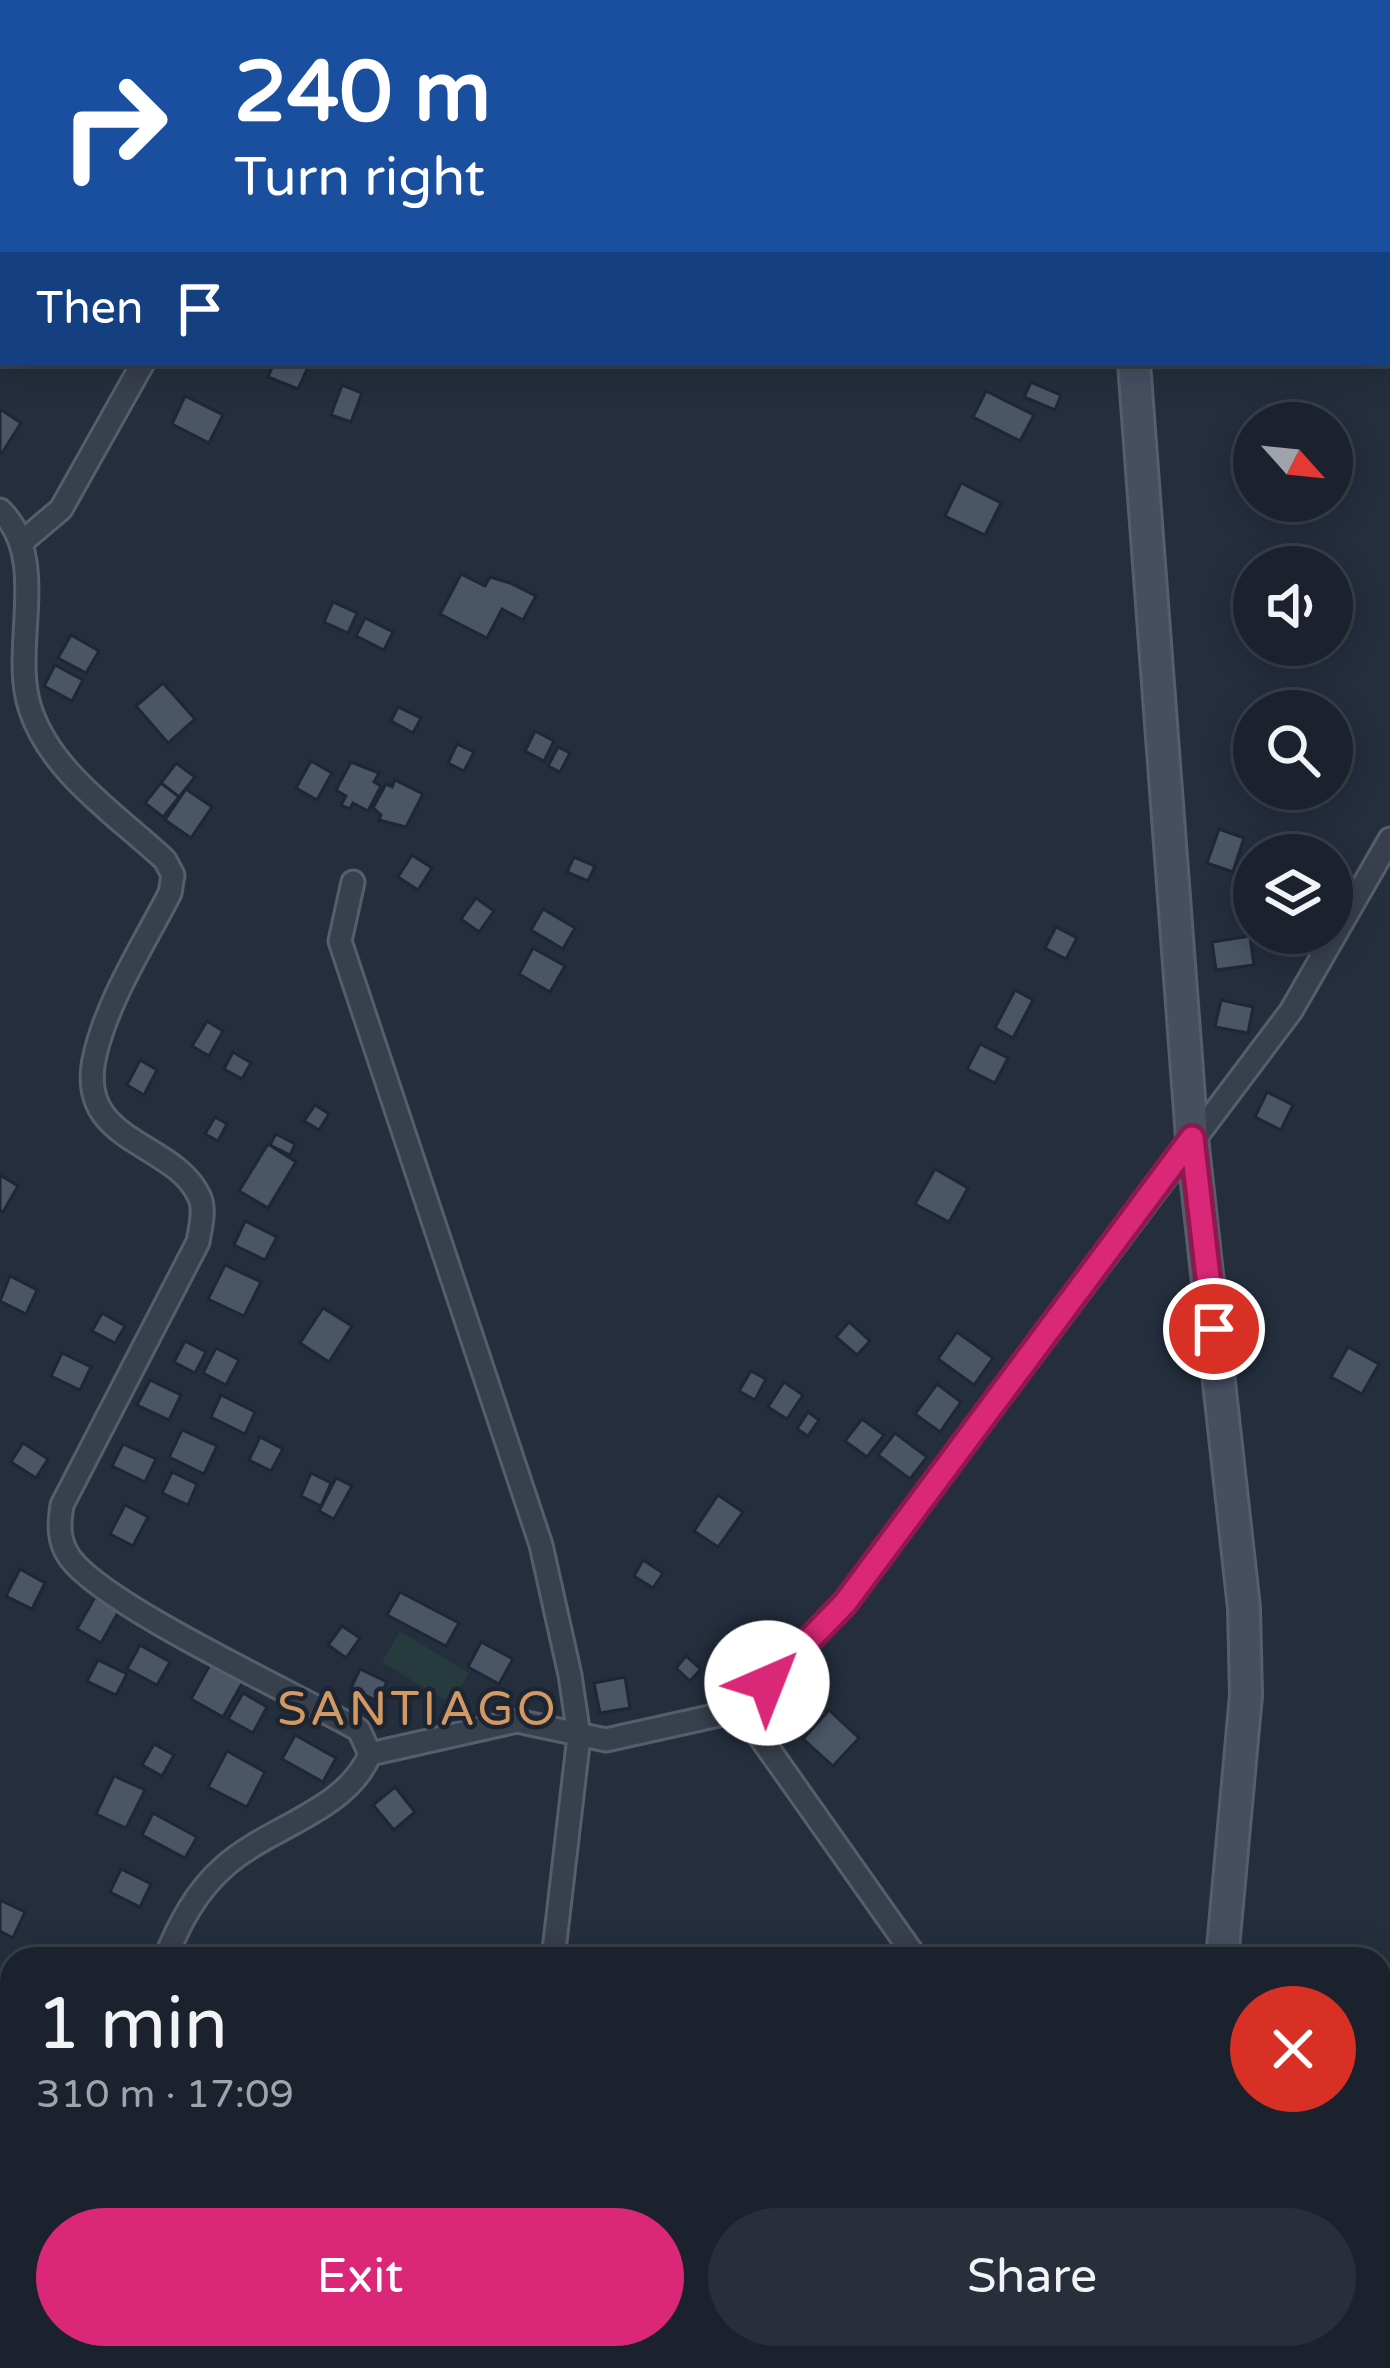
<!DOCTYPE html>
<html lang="en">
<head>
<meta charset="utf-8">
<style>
	:root { --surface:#1b222e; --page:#282f3a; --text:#f1f3f6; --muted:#a0a4aa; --line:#393f4a; --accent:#db2777 }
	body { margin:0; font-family:"Varela Round",sans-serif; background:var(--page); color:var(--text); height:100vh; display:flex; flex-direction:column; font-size:45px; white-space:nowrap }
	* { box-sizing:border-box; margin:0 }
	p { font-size:39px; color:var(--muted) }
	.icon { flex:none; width:66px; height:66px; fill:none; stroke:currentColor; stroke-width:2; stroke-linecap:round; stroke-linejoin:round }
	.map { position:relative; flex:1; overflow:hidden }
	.side { position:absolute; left:0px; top:1947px; width:1392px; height:423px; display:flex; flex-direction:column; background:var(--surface); border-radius:36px 36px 0 0; box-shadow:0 6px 30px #0003,0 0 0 3px var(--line) }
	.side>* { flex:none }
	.banner { position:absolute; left:0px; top:0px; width:1392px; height:366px; box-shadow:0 6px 30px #0003,0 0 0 3px var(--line); background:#1a4fa0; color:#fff; overflow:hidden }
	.needle { width:78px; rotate:117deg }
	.fabs { position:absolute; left:1233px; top:402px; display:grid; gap:24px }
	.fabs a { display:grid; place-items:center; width:120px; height:120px; border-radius:50%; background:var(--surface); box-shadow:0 6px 30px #0003,0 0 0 3px var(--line); font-size:60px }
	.pin { position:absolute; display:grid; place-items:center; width:102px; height:102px; color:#fff; margin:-51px; border:6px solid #fff; border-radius:50%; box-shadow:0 3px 12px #0007 }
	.me { position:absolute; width:132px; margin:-66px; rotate:44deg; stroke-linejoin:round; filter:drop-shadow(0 0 9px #0008) }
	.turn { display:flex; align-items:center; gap:42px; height:252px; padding:0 36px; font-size:54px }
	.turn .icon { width:156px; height:156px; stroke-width:2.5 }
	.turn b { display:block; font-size:84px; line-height:102px }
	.then { display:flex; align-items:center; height:114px; padding:0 36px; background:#0003; gap:24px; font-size:45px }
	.round { display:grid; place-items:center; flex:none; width:126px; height:126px; border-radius:63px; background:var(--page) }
	.headline { display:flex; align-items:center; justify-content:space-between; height:204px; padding:0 36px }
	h1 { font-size:72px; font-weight:600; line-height:90px }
	.action { display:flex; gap:24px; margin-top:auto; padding:24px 36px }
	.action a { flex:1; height:138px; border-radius:72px; background:var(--accent); color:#fff; font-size:48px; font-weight:600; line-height:138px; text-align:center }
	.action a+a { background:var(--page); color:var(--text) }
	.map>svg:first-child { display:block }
	.green { fill:#263b3e }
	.building { fill:#4a5566; stroke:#1f2734; stroke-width:3 }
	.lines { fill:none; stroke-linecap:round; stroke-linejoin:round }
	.street-casing { stroke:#565e6b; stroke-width:27 }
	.secondary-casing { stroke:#565e6b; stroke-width:36 }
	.street { stroke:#38404d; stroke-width:21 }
	.secondary { stroke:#464f60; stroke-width:30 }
	.route-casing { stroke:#8e194d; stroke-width:30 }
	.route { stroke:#db2777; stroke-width:21 }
	.labels { text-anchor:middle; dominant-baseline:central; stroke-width:9; stroke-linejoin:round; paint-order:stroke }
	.quarter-label { font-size:48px; letter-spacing:3px; fill:#d39964; stroke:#1d2532 }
</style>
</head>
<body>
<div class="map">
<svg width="1390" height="2368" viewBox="0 0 1390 2368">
	<rect width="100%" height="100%" fill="#242e3d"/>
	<path class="green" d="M 400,1631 L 469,1673 L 451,1704 L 382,1662 Z"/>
	<g class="building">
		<path d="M 274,363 L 308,367 L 298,389 L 268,377 Z"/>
		<path d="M 1031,382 L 1061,395 L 1055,410 L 1024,397 Z"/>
		<path d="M 342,385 L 362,393 L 351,422 L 331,415 Z"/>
		<path d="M 986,391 L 1034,415 L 1020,441 L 973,417 Z"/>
		<path d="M 185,396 L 223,415 L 209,443 L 172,424 Z"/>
		<path d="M 0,409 L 21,423 L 2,453 L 0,452 Z"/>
		<path d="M 961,483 L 1001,503 L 985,535 L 945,516 Z"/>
		<path d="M 461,574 L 485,586 L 490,577 L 510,583 L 536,596 L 523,620 L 502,609 L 487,638 L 440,614 Z"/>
		<path d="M 333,602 L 357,613 L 348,633 L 324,622 Z"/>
		<path d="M 365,618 L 393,632 L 384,650 L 356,636 Z"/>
		<path d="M 71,635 L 99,651 L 86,673 L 58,658 Z"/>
		<path d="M 55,665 L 83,680 L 72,701 L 44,686 Z"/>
		<path d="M 163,683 L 195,719 L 168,743 L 136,706 Z"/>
		<path d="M 398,707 L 421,718 L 413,733 L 391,721 Z"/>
		<path d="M 535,731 L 554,741 L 544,761 L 525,751 Z"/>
		<path d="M 1239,733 L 1254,741 L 1254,760 L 1231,748 Z"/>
		<path d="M 457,744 L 474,752 L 464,771 L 448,763 Z"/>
		<path d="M 558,747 L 570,753 L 560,772 L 548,766 Z"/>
		<path d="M 311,761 L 332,773 L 317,800 L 296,788 Z"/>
		<path d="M 351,762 L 379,773 L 374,782 L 381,786 L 368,811 L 353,803 L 350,809 L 341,805 L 346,796 L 336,790 Z"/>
		<path d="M 176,763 L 195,777 L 179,797 L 161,783 Z"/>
		<path d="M 395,780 L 423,794 L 406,827 L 379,820 L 381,815 L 373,808 L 386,784 L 392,787 Z"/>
		<path d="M 161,783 L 179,797 L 163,817 L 145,803 Z"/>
		<path d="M 186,789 L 212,807 L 191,838 L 165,820 Z"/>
		<path d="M 1219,829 L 1244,838 L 1233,872 L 1207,863 Z"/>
		<path d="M 412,855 L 432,868 L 418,890 L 398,877 Z"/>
		<path d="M 574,857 L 595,866 L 588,881 L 567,872 Z"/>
		<path d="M 476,898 L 494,911 L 479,932 L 461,919 Z"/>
		<path d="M 543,909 L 575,928 L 563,949 L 531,930 Z"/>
		<path d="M 1056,927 L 1077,938 L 1066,959 L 1045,948 Z"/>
		<path d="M 1250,936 L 1254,965 L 1216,970 L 1212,942 Z"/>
		<path d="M 533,948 L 565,966 L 550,992 L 519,974 Z"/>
		<path d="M 1015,990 L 1033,1000 L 1013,1038 L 995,1028 Z"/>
		<path d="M 1221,1000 L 1253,1007 L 1248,1033 L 1215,1027 Z"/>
		<path d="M 207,1021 L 223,1031 L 209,1056 L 192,1046 Z"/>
		<path d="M 980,1044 L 1008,1058 L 995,1083 L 967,1069 Z"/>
		<path d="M 233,1052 L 251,1063 L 242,1079 L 224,1069 Z"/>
		<path d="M 140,1060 L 157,1070 L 144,1095 L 127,1085 Z"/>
		<path d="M 1267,1092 L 1293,1105 L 1281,1130 L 1255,1117 Z"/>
		<path d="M 315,1105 L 329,1114 L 319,1130 L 304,1121 Z"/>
		<path d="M 215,1117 L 227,1124 L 218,1141 L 205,1134 Z"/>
		<path d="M 276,1134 L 295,1144 L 290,1155 L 270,1145 Z"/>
		<path d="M 268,1144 L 296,1162 L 268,1208 L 239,1191 Z"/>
		<path d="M 935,1169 L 968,1188 L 949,1222 L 915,1204 Z"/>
		<path d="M 0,1175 L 18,1186 L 3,1212 L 0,1210 Z"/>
		<path d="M 245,1221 L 277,1237 L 265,1260 L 234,1245 Z"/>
		<path d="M 225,1265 L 261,1282 L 244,1316 L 208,1299 Z"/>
		<path d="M 10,1276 L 37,1290 L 26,1314 L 0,1301 Z"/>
		<path d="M 323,1308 L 352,1326 L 329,1362 L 300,1343 Z"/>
		<path d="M 102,1313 L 125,1326 L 115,1343 L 92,1331 Z"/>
		<path d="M 849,1322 L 870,1341 L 857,1355 L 836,1337 Z"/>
		<path d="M 957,1332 L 993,1358 L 974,1385 L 938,1359 Z"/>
		<path d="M 185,1341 L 206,1352 L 195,1373 L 174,1362 Z"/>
		<path d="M 1348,1347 L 1379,1364 L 1362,1394 L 1331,1377 Z"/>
		<path d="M 216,1348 L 239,1360 L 226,1385 L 203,1373 Z"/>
		<path d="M 62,1353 L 91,1367 L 80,1390 L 51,1376 Z"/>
		<path d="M 751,1371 L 766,1379 L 755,1400 L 739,1391 Z"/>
		<path d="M 150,1380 L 181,1395 L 169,1420 L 137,1405 Z"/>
		<path d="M 784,1382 L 803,1395 L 787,1419 L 768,1407 Z"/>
		<path d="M 937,1384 L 961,1402 L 940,1432 L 915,1414 Z"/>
		<path d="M 221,1395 L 255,1412 L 245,1434 L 211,1417 Z"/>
		<path d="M 808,1412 L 819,1420 L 808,1436 L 797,1429 Z"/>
		<path d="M 862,1419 L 884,1435 L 867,1457 L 845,1441 Z"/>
		<path d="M 182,1430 L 217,1446 L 204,1474 L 169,1457 Z"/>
		<path d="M 895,1433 L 927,1457 L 910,1479 L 878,1455 Z"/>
		<path d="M 260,1437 L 283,1449 L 271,1471 L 249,1460 Z"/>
		<path d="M 23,1443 L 48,1459 L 36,1478 L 11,1462 Z"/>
		<path d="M 123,1444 L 156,1459 L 145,1482 L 112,1466 Z"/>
		<path d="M 172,1472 L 197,1484 L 188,1505 L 162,1493 Z"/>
		<path d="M 311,1473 L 331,1483 L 321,1506 L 301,1496 Z"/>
		<path d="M 336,1478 L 352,1486 L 334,1519 L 319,1511 Z"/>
		<path d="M 718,1495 L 743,1512 L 718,1547 L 694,1531 Z"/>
		<path d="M 125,1505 L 148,1517 L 133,1546 L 110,1534 Z"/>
		<path d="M 643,1560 L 663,1573 L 653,1588 L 634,1576 Z"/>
		<path d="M 20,1569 L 45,1583 L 32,1609 L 6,1596 Z"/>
		<path d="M 400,1592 L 459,1623 L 446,1646 L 387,1615 Z"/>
		<path d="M 95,1597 L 119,1611 L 101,1643 L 77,1629 Z"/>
		<path d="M 342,1626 L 360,1638 L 346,1658 L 328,1645 Z"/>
		<path d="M 481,1642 L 513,1659 L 499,1684 L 468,1667 Z"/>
		<path d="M 140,1645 L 170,1662 L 157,1685 L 127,1669 Z"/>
		<path d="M 686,1656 L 701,1669 L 690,1681 L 676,1668 Z"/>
		<path d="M 98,1660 L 127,1674 L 116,1695 L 87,1681 Z"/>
		<path d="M 212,1661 L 244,1680 L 223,1717 L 191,1699 Z"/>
		<path d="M 360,1669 L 387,1682 L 377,1701 L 351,1688 Z"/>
		<path d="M 625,1677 L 630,1708 L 600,1713 L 594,1683 Z"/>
		<path d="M 243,1693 L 267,1707 L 253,1733 L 228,1719 Z"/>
		<path d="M 829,1710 L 859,1738 L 833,1766 L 803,1739 Z"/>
		<path d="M 295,1735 L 336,1758 L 323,1782 L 282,1759 Z"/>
		<path d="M 154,1744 L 174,1755 L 162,1776 L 142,1765 Z"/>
		<path d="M 227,1751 L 265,1772 L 247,1807 L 208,1787 Z"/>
		<path d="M 114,1776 L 145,1790 L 126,1828 L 96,1814 Z"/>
		<path d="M 395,1787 L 415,1812 L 394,1830 L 373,1805 Z"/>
		<path d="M 153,1813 L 197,1837 L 185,1858 L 142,1835 Z"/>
		<path d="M 121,1869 L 151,1884 L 140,1907 L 110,1892 Z"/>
		<path d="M 0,1900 L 25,1912 L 13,1938 L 0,1931 Z"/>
		<path d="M 32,2358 L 46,2358 L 61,2368 L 26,2368 Z"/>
	</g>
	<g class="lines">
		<defs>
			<g id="street">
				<path d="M 0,510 C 51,559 10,647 30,708 C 50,772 118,816 165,860 L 173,875 L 170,893 C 144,944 108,999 95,1055 C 74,1144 173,1140 199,1196 C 206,1209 200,1229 198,1242 L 62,1505 C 59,1525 58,1541 70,1558 C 106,1607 296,1694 359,1730 L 370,1754 C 347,1811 268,1827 225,1866 C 196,1891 179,1924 165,1959"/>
				<path d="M 22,542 L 61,509 L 143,363"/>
				<path d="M 353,882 L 340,941 L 541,1545 L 570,1675 L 579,1736 L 553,1959"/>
				<path d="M 741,1710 L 917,1959"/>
				<path d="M 370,1754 L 517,1721 L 606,1740 L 741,1710 L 845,1603 L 1291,1011 L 1390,839"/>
				<path d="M 132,2368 L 137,2358"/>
				<path d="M 516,2368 L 517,2358"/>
			</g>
			<g id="secondary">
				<path d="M 1106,0 L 1107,3"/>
				<path d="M 1134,363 L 1192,1138 L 1244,1608 L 1246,1695 L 1222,1959"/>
				<path d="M 1177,2368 L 1178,2358"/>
			</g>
		</defs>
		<use href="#street" class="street-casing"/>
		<use href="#secondary" class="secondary-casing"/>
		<use href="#street" class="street"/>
		<use href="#secondary" class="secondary"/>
	</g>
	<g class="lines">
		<defs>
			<path id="route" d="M 767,1683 L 845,1603 L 1192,1138 L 1214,1329"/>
		</defs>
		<use href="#route" class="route-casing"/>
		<use href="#route" class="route"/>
	</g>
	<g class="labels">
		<g class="quarter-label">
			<text x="418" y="1710">SANTIAGO</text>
		</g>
	</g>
</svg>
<div class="fabs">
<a><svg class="needle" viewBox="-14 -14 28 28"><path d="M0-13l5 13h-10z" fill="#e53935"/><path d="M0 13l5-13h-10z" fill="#a0a4aa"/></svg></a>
<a><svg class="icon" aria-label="sound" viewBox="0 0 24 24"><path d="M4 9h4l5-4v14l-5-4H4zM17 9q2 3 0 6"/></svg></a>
<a><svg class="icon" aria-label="search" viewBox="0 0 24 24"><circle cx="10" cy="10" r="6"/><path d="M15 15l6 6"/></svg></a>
<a><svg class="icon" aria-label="layers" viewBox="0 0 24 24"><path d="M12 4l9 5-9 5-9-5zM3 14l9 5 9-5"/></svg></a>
</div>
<div class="pin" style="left:1214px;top:1329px;background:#d93025"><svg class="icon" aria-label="arrive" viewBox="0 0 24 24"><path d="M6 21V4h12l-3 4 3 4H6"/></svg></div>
<svg class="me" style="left:767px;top:1683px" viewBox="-20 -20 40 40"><circle r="19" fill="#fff"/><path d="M0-13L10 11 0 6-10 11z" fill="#db2777"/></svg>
<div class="banner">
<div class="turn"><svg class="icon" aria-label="right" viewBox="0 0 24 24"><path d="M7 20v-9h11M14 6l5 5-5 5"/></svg><div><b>240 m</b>Turn right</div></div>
<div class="then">Then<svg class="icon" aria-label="arrive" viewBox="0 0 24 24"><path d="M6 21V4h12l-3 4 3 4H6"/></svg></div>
</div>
<section class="side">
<div class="headline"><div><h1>1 min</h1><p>310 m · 17:09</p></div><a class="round" style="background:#d93025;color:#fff"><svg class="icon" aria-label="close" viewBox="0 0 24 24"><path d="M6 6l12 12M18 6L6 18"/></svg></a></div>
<div class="action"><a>Exit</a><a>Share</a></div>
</section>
</div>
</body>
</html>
